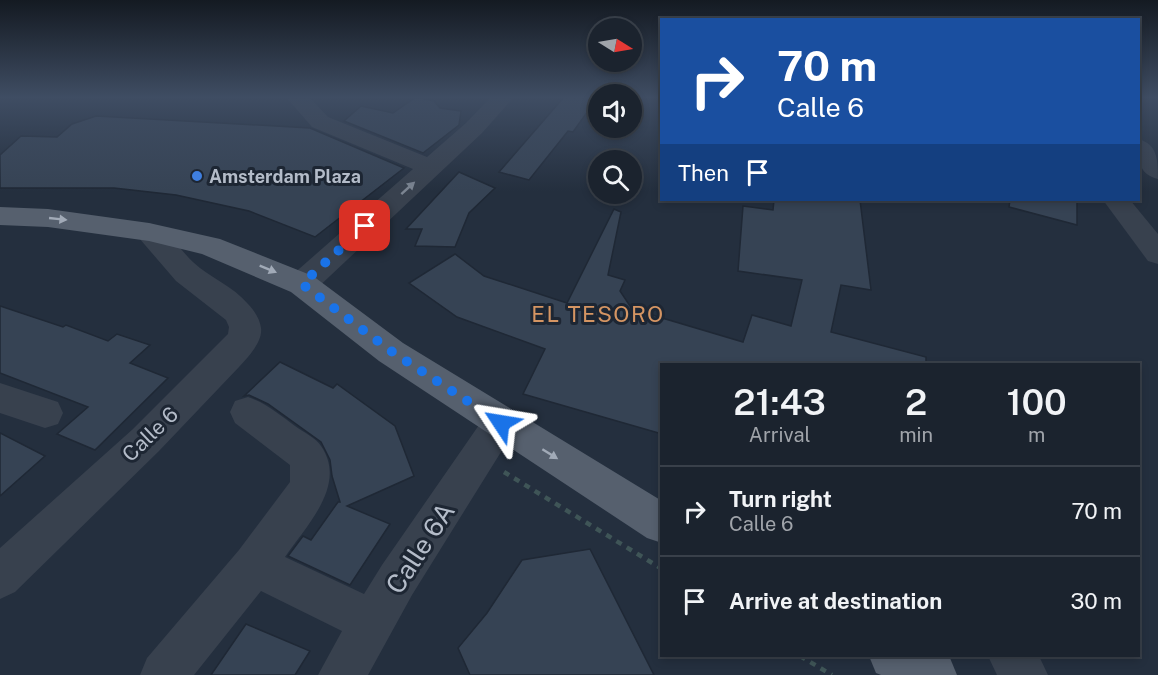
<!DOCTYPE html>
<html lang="en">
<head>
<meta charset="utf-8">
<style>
	:root { --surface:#1b232e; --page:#242b36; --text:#f1f3f6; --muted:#a0a4aa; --line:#39404a }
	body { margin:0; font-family:"Public Sans",sans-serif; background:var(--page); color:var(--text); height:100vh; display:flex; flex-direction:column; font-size:22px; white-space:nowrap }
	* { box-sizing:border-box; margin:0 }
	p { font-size:20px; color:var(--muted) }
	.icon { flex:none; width:33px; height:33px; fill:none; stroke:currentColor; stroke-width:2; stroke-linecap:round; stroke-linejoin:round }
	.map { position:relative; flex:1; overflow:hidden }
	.drawer { position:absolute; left:660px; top:363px; width:480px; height:294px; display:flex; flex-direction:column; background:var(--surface); border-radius:0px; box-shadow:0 3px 9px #0003,0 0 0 2px var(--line) }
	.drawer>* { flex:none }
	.banner { position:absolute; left:660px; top:18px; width:480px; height:183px; border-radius:0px; box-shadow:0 3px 9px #0003,0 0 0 2px var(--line); background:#1a4fa0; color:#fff; overflow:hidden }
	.needle { width:39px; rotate:101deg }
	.fabs { position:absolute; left:588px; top:18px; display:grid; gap:12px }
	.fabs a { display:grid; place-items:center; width:54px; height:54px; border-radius:50%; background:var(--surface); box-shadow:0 3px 9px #0003,0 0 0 2px var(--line); font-size:30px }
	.pin { position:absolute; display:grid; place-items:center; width:51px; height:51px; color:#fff; margin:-26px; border-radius:12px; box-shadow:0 3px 9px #0006 }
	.me { position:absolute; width:66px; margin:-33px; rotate:303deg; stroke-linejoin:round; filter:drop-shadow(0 0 4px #0008) }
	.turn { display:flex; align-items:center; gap:21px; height:126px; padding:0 18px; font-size:27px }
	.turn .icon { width:78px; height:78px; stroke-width:2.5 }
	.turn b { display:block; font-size:42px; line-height:51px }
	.then { display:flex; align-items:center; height:57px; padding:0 18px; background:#0003; gap:12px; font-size:22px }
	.eta { display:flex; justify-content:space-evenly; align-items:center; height:102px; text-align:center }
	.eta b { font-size:36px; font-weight:600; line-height:42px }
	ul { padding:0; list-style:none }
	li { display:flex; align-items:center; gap:18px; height:90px; padding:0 18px; border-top:2px solid var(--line) }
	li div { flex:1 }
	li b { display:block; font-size:22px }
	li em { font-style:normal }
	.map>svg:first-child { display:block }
	.building { fill:#364354; stroke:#1f2835; stroke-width:1.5 }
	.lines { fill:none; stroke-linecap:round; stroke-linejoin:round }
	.path { stroke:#3f5557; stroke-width:4.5; stroke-dasharray:6 6; stroke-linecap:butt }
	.minor { fill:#38414e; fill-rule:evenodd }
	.major { fill:#56606e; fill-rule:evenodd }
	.oneway { fill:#7c8592 }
	.oneway2 { fill:#a1aab7 }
	.route { stroke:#1a73e8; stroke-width:10; stroke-dasharray:0 18 }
	.shop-dot { fill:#3f7fe0; stroke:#1d2633; stroke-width:2 }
	.labels { text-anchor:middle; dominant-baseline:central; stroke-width:6; stroke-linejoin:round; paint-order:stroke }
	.far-poi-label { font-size:18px; font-weight:bold; fill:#b4bcc9; stroke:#1d2633; text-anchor:start }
	.street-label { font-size:21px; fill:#b4bcc9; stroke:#1d2633 }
	.neighbourhood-label { font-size:22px; letter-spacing:1.5px; fill:#d59563; stroke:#1d2633 }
	.near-street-label { font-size:26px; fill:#b4bcc9; stroke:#1d2633 }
</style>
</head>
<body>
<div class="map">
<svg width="1158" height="675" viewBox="0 0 1158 675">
	<rect width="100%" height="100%" fill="#242f3e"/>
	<g class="building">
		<path d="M 416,97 L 434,101 L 440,108 L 461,111 L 459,125 L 423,153 L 344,121 L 361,106 L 393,113 Z"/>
		<path d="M 564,97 L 598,97 L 573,132 L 568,131 L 529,180 L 499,172 Z"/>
		<path d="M 96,116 L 310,128 L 404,168 L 315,237 L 249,211 L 176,195 L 114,188 L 0,188 L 0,155 L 21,136 L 57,137 L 72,124 Z"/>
		<path d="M 459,172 L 495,188 L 469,213 L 455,247 L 415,246 L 422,229 L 406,229 Z"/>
		<path d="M 774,200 L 860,200 L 871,290 L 841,285 L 831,332 L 926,357 L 926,364 L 662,364 L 662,434 L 523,394 L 545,349 L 457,317 L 409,283 L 455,254 L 484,276 L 567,303 L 614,209 L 621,212 L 608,275 L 625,280 L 620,291 L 632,309 L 743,342 L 752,315 L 791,326 L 802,280 L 738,271 L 743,206 L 773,210 Z"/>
		<path d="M 1010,200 L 1077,200 L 1077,225 L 1009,207 Z"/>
		<path d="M 0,306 L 63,327 L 66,325 L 108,341 L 117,334 L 150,345 L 130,363 L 168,378 L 95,450 L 57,434 L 88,407 L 0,373 Z"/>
		<path d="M 280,362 L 333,388 L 337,384 L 395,426 L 414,476 L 347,506 L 390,524 L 350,585 L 288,556 L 303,536 L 311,540 L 338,502 L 340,502 L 332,476 L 330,460 L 321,442 L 268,404 L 249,395 L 244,396 Z"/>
		<path d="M 0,433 L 45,456 L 0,496 Z"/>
		<path d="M 590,549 L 654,675 L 470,675 L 458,648 L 487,613 L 522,560 Z"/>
		<path d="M 246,624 L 310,651 L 295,675 L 211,675 Z"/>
	</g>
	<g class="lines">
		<g class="path">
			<path d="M 504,472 L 662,569"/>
			<path d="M 800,656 L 832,675"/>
		</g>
		<g class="minor">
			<path d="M 286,97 L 309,97 L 328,117 L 427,157 L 466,123 L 491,97 L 514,97 L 482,133 L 313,292 L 302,295 L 291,292 L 287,284 L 291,276 L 413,169 L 312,127 Z"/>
			<path d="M 1138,139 C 1158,144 1158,161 1158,179 C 1137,174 1138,157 1138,139 Z"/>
			<path d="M 1103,200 L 1130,200 L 1158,234 L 1158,264 L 1148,261 Z"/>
			<path d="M 149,223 C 168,228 179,249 193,262 C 210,278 233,286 248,304 C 254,310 260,319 261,328 C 263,342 247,358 239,367 L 159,451 L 15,592 L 0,599 L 0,548 L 133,429 L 228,334 L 229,327 L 226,320 L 176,281 L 139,238 L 135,232 L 139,226 Z"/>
			<path d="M 0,383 L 58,402 L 63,413 L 58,424 L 45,428 L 0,413 Z"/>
			<path d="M 248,397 C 266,403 280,415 295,426 C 303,432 316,438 321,446 C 348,485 306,526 285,557 L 364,594 L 382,565 L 488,412 L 501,408 L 514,412 L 519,423 L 412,595 L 368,675 L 318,675 L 342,631 L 261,591 L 194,675 L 140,675 L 147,658 L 239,550 L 290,482 L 290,465 L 235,423 L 230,412 L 235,401 Z"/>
			<path d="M 988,656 L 1039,656 L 1048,675 L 997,675 Z"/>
		</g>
		<g class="major">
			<path d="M 0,207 L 48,209 L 149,223 L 220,239 L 313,276 L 403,343 L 662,501 L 662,543 L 647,538 L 379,361 L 291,292 L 202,254 L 149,241 L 48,227 L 0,225 Z"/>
			<path d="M 869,656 L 944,656 L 950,658 L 957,675 L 881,675 L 876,673 Z"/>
		</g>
	</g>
	<defs><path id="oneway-solid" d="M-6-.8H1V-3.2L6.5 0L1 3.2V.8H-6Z" transform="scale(1.5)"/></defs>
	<use class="oneway" href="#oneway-solid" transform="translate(408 188) rotate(-42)"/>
	<g class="oneway2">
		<use href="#oneway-solid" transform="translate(58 219) rotate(6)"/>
		<use href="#oneway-solid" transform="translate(268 269) rotate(22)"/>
		<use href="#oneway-solid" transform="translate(550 454) rotate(32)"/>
	</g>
	<linearGradient id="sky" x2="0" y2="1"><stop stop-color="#141a22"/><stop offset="0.51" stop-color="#3f4d63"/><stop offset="1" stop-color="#3f4d63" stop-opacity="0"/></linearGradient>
	<rect width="1158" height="191" fill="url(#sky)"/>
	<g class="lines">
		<path class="route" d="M 365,226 L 302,284 L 391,351 L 501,423"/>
	</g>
	<circle class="shop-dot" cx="197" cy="176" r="6"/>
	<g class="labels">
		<g class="far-poi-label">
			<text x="209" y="176">Amsterdam Plaza</text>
		</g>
		<g class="street-label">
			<text transform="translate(150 434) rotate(-44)">Calle 6</text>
		</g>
		<g class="neighbourhood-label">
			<text x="598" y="314">EL TESORO</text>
		</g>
		<g class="near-street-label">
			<text transform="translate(420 548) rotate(-57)">Calle 6A</text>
		</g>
	</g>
</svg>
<div class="fabs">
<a><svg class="needle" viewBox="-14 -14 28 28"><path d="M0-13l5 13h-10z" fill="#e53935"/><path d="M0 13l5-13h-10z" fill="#a0a4aa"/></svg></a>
<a><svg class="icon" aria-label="sound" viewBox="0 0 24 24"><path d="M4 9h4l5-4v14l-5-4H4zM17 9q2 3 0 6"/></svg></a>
<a><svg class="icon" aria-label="search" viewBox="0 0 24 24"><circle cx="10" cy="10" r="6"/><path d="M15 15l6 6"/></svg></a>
</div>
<div class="pin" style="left:365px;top:226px;background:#d93025"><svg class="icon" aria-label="arrive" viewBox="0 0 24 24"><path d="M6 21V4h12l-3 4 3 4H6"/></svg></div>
<svg class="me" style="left:501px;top:423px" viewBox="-20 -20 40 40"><path d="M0-17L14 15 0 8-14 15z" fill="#1a73e8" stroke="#fff" stroke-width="4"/></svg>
<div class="banner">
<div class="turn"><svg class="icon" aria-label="right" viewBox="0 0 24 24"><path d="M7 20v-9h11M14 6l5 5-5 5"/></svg><div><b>70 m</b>Calle 6</div></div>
<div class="then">Then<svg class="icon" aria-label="arrive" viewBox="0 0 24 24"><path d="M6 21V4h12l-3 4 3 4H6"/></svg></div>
</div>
<section class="drawer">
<div class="eta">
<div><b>21:43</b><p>Arrival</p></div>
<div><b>2</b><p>min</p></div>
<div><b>100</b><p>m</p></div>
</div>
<ul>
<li><svg class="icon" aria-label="right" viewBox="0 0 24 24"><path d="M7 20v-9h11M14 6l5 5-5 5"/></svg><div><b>Turn right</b><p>Calle 6</p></div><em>70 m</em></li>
<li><svg class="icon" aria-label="arrive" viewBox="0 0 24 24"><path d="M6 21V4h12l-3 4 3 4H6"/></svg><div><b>Arrive at destination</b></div><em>30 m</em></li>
</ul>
</section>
</div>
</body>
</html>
